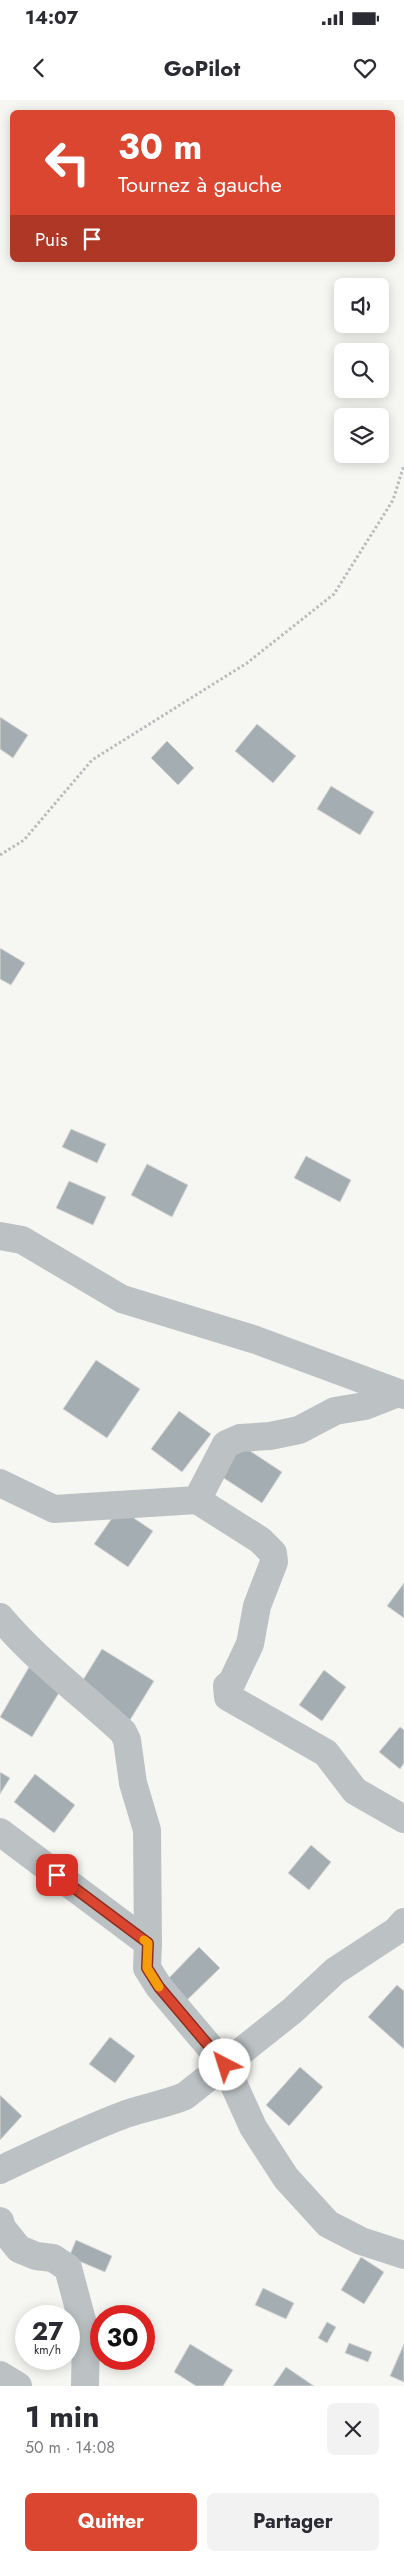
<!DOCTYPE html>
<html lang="fr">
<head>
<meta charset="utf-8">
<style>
	:root { --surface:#fff; --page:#f2f2f3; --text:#2b2b33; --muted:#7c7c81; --accent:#da462f }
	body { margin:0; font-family:Jost,sans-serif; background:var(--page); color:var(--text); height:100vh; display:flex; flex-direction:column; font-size:19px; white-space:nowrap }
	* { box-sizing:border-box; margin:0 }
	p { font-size:16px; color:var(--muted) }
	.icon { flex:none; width:28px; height:28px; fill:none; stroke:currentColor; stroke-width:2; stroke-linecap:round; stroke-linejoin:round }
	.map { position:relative; height:2286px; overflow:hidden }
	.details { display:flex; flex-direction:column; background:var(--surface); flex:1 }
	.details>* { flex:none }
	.top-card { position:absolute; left:10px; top:10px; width:385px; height:152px; border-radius:8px; box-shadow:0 2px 12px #0003; background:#da462f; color:#fff; overflow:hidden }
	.tools { position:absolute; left:334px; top:178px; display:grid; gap:10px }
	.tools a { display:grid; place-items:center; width:55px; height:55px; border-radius:8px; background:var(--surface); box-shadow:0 2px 12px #0003; font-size:25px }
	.speed { position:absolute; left:15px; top:2205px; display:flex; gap:10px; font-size:25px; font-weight:700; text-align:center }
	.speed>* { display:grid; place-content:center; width:65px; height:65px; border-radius:50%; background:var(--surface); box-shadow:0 2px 12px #0003; line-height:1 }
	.speed small { font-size:12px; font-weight:400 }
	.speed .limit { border:8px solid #d22; background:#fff; color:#111 }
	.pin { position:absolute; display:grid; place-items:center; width:42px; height:42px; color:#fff; margin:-21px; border-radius:10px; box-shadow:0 2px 8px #0006 }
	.me { position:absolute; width:55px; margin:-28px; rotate:320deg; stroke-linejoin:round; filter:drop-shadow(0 0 4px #0008) }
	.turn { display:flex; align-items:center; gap:18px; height:105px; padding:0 25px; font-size:22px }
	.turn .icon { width:65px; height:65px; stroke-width:2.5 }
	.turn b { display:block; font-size:35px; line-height:42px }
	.then { display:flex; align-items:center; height:48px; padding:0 25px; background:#0003; gap:10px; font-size:19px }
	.round { display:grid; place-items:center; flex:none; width:52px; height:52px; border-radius:8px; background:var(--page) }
	.overview { display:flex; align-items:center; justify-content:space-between; height:85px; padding:0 25px }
	h1 { font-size:30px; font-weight:700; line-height:38px }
	.primary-button { display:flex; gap:10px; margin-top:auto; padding:10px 25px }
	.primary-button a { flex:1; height:58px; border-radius:8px; background:var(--accent); color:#fff; font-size:20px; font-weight:700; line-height:58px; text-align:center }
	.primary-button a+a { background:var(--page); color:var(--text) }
	.status { display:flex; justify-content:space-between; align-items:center; height:35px; padding:0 25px; background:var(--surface); direction:ltr }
	.status svg { height:14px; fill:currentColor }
	header { display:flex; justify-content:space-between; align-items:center; height:65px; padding:0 25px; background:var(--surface); font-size:22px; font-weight:700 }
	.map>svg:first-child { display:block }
	.building { fill:#a4aeb2; stroke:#d7d7d5 }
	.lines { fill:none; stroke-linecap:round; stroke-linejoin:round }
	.path { stroke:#b9bcbe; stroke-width:3; stroke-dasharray:2.5 2.5; stroke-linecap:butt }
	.minor { stroke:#bcc2c4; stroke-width:28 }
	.route-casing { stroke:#8e2e1f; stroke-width:12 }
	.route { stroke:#da462f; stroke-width:9 }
	.slow { stroke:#f59e0b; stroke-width:9 }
</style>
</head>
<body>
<div class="status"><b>14:07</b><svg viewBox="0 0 49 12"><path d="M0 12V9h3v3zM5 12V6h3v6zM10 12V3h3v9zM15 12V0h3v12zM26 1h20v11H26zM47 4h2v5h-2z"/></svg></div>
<header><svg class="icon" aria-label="back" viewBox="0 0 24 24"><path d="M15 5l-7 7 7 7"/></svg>GoPilot<svg class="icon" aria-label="heart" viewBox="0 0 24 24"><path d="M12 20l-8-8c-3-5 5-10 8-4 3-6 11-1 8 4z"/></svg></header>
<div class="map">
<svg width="404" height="2286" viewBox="0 0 404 2286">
	<rect width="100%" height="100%" fill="#f6f6f3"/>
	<g class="building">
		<path d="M 0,617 L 28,635 L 13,658 L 0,649 Z"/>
		<path d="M 257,624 L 296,656 L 273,683 L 235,651 Z"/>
		<path d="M 167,641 L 194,668 L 178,685 L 151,658 Z"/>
		<path d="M 331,686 L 374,712 L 360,735 L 317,709 Z"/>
		<path d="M 0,848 L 25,863 L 11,885 L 0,879 Z"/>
		<path d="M 71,1029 L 106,1044 L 97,1063 L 62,1047 Z"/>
		<path d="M 306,1056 L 351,1080 L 340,1102 L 294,1078 Z"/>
		<path d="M 147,1064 L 188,1085 L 172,1117 L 131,1095 Z"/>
		<path d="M 69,1081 L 106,1097 L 93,1125 L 56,1108 Z"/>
		<path d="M 96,1260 L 140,1289 L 107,1338 L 63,1309 Z"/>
		<path d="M 179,1311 L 211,1334 L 182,1372 L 151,1349 Z"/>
		<path d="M 238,1343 L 282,1372 L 262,1403 L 219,1375 Z"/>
		<path d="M 119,1408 L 153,1431 L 128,1467 L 94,1444 Z"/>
		<path d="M 404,1483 L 404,1518 L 387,1506 Z"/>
		<path d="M 102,1549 L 154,1581 L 130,1620 L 78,1588 Z"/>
		<path d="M 29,1567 L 62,1588 L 32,1637 L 0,1617 Z"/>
		<path d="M 324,1570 L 346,1587 L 322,1621 L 299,1605 Z"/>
		<path d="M 400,1627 L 404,1630 L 404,1663 L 400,1669 L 379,1652 Z"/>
		<path d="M 0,1672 L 10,1678 L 0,1694 Z"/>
		<path d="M 35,1674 L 75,1705 L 54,1733 L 14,1702 Z"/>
		<path d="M 311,1745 L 331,1762 L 309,1790 L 288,1773 Z"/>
		<path d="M 199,1847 L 220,1868 L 184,1903 L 164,1883 Z"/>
		<path d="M 397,1885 L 404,1891 L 404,1949 L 368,1917 Z"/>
		<path d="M 110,1937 L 135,1956 L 115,1983 L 89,1964 Z"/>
		<path d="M 300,1967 L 323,1987 L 289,2026 L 266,2005 Z"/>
		<path d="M 0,1995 L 22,2016 L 0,2040 Z"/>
		<path d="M 76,2140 L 112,2156 L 105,2172 L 69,2157 Z"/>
		<path d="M 361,2157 L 384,2172 L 364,2204 L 341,2190 Z"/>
		<path d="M 263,2188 L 294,2203 L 286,2219 L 255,2205 Z"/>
		<path d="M 327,2222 L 336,2227 L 327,2243 L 318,2238 Z"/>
		<path d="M 349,2243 L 372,2252 L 368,2262 L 345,2253 Z"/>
		<path d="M 190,2244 L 233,2270 L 223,2286 L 196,2286 L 174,2272 Z"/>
		<path d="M 404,2244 L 404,2282 L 390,2276 Z"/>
		<path d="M 286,2267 L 314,2286 L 273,2286 Z"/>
	</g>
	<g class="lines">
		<path class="path" d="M 0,755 L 24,740 L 92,660 L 247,563 L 334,494 L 393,400 L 404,365"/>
		<g class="minor">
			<path d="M 0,1136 L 22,1140 L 122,1199 L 256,1240 L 404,1295"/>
			<path d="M 0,1383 L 54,1409 L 197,1400 L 226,1344 L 240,1338 L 270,1336 L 299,1330 L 335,1311 L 365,1306 L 398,1293"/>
			<path d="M 197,1400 L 260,1440 L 273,1453 L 274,1462 L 257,1506 L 250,1544 L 232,1582 L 227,1586 L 228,1597 L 326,1653 L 355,1691 L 404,1719"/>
			<path d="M 0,1517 C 36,1560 82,1594 123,1632 L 127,1640 L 133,1683 L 147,1730 L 148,1843"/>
			<path d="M 0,1732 L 148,1843 L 147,1868 L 159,1887 L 225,1965 L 253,2027 L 286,2078 L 328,2124 L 361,2141 L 404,2155"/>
			<path d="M 0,2070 C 42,2050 83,2030 126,2014 C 146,2007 166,2004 185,1996 L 292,1911 L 335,1871 L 396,1831 L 404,1822"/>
			<path d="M 0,2121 L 2,2128 L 19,2149 L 36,2156 L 53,2158 L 68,2168 L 86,2235 L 85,2286"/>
			<path d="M 0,2275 L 18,2286"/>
		</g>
	</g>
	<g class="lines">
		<defs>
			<path id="route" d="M 57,1775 L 148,1843 L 147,1868 L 159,1887 L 225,1965"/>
		</defs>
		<use href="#route" class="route-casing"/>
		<use href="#route" class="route"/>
		<path class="slow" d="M 144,1840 L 148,1843 L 147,1868 L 159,1887"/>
	</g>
</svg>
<div class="tools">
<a><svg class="icon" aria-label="sound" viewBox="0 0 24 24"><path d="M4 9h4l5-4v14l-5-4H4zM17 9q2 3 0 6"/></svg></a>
<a><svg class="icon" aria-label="search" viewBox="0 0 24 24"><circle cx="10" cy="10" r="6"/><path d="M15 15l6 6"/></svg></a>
<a><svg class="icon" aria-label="layers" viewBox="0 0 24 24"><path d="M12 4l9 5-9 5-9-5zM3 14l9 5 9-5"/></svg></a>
</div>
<div class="speed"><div>27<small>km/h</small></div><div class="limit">30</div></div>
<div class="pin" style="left:57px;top:1775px;background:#d93025"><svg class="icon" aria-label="arrive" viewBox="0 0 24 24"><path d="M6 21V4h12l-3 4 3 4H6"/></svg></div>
<svg class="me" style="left:225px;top:1965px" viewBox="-20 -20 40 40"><circle r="19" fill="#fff"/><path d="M0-13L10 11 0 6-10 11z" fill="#da462f"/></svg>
<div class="top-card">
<div class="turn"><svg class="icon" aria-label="left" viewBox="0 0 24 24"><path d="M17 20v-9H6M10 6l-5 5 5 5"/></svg><div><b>30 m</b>Tournez à gauche</div></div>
<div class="then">Puis<svg class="icon" aria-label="arrive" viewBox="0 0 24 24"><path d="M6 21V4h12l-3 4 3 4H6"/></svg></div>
</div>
</div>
<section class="details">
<div class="overview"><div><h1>1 min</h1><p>50 m · 14:08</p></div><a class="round"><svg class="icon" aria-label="close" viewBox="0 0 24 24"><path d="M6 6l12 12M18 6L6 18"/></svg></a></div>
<div class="primary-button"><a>Quitter</a><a>Partager</a></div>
</section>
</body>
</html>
